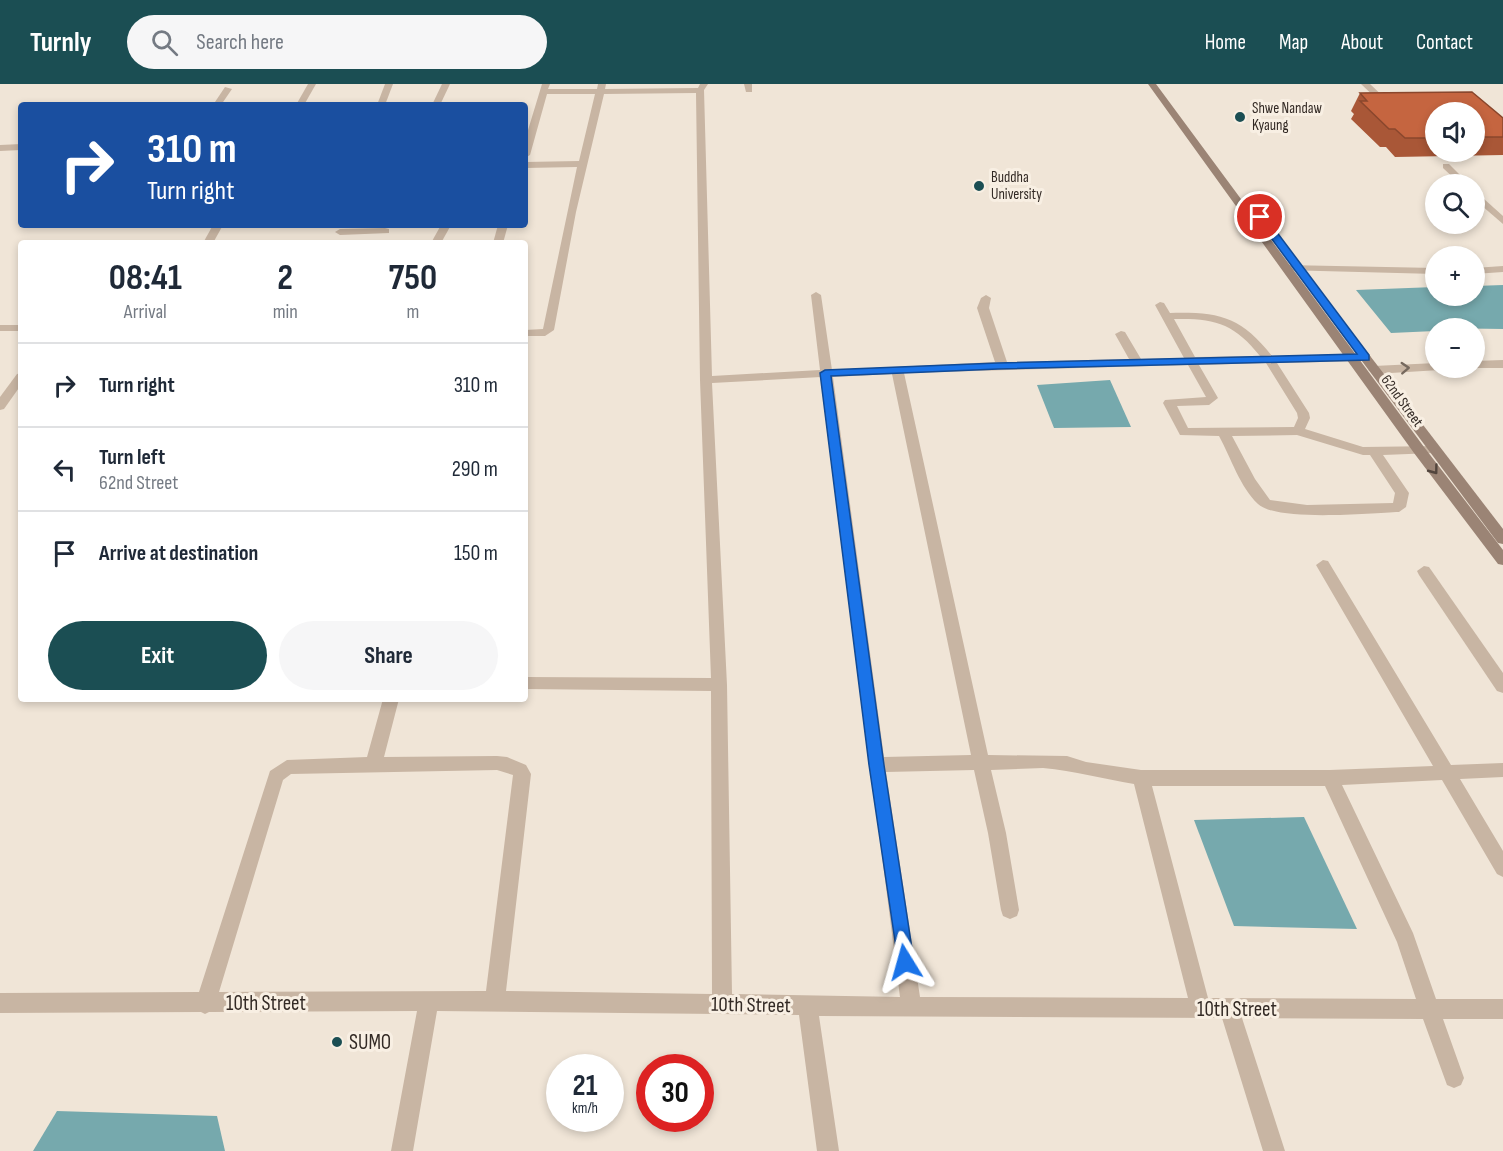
<!DOCTYPE html>
<html lang="en">
<head>
<meta charset="utf-8">
<style>
	:root { --surface:#fff; --page:#f6f6f7; --text:#1f2937; --muted:#747a83; --line:#e0e1e3; --accent:#1b4e53 }
	body { margin:0; font-family:"Sofia Sans Condensed",sans-serif; background:var(--page); color:var(--text); height:100vh; display:flex; flex-direction:column; font-size:22px; white-space:nowrap }
	* { box-sizing:border-box; margin:0 }
	p { font-size:20px; color:var(--muted) }
	.icon { flex:none; width:33px; height:33px; fill:none; stroke:currentColor; stroke-width:2; stroke-linecap:round; stroke-linejoin:round }
	.map { position:relative; flex:1; overflow:hidden }
	.side { position:absolute; left:18px; top:156px; width:510px; height:462px; display:flex; flex-direction:column; background:var(--surface); border-radius:6px; box-shadow:0 3px 9px #0003 }
	.side>* { flex:none }
	.top-card { position:absolute; left:18px; top:18px; width:510px; height:126px; border-radius:6px; box-shadow:0 3px 9px #0003; background:#1a4fa0; color:#fff; overflow:hidden }
	.controls { position:absolute; left:1425px; top:18px; display:grid; gap:12px }
	.controls a { display:grid; place-items:center; width:60px; height:60px; border-radius:50%; background:var(--surface); box-shadow:0 3px 9px #0003; font-size:30px }
	.speed { position:absolute; left:546px; top:970px; display:flex; gap:12px; font-size:30px; font-weight:700; text-align:center }
	.speed>* { display:grid; place-content:center; width:78px; height:78px; border-radius:50%; background:var(--surface); box-shadow:0 3px 9px #0003; line-height:1 }
	.speed small { font-size:15px; font-weight:400 }
	.speed .limit { border:9px solid #d22; background:#fff; color:#111 }
	.pin { position:absolute; display:grid; place-items:center; width:51px; height:51px; color:#fff; margin:-26px; border:3px solid #fff; border-radius:50%; box-shadow:0 2px 6px #0007 }
	.me { position:absolute; width:66px; margin:-33px; rotate:352deg; stroke-linejoin:round; filter:drop-shadow(0 0 4px #0008) }
	.turn { display:flex; align-items:center; gap:21px; height:126px; padding:0 30px; font-size:27px }
	.turn .icon { width:78px; height:78px; stroke-width:2.5 }
	.turn b { display:block; font-size:42px; line-height:51px }
	.eta { display:flex; justify-content:space-evenly; align-items:center; height:102px; text-align:center }
	.eta b { font-size:36px; font-weight:700; line-height:42px }
	.cta { display:flex; gap:12px; margin-top:auto; padding:12px 30px }
	.cta a { flex:1; height:69px; border-radius:36px; background:var(--accent); color:#fff; font-size:24px; font-weight:700; line-height:69px; text-align:center }
	.cta a+a { background:var(--page); color:var(--text) }
	ul { padding:0; list-style:none }
	li { display:flex; align-items:center; gap:18px; height:84px; padding:0 30px; border-top:2px solid var(--line) }
	li div { flex:1 }
	li b { display:block; font-size:22px }
	li em { font-style:normal }
	header { display:flex; align-items:center; gap:36px; box-sizing:border-box; height:84px; padding:0 30px; background:var(--accent); color:#fff }
	header strong { font-size:28px }
	nav { display:flex; gap:33px; margin-inline-start:auto; font-size:21px }
	.search { width:420px; height:54px; background:var(--page); display:flex; align-items:center; gap:15px; box-sizing:border-box; padding:0 21px; border-radius:33px; color:var(--muted); font-size:22px }
	.map>svg:first-child { display:block }
	.water { fill:#76a9ad }
	.lines { fill:none; stroke-linecap:round; stroke-linejoin:round }
	.street { fill:#c8b5a3; fill-rule:evenodd }
	.secondary { fill:#9b8475; fill-rule:evenodd }
	.wall { fill:#a95737; fill-rule:evenodd }
	.building { fill:#c56540; stroke:#8a472d; stroke-width:1.5 }
	.oneway { stroke:#76695e }
	.oneway2 { stroke:#52453d }
	.route { fill:#1a73e8; stroke:#114b97; stroke-width:1.5 }
	.poi-dot { fill:#1b4e53; stroke:#f8efe3; stroke-width:2 }
	.labels { text-anchor:middle; dominant-baseline:central; stroke-width:6; stroke-linejoin:round; paint-order:stroke }
	.far-poi-label { font-size:15px; fill:#332a25; stroke:#f8efe3; text-anchor:start }
	.far-street-label { font-size:15px; fill:#332a25; stroke:#f8efe3 }
	.near-street-label { font-size:21px; fill:#332a25; stroke:#f8efe3 }
	.near-poi-label { font-size:21px; fill:#332a25; stroke:#f8efe3; text-anchor:start }
</style>
</head>
<body>
<header>
<strong>Turnly</strong>
<div class="search"><svg class="icon" aria-label="search" viewBox="0 0 24 24"><circle cx="10" cy="10" r="6"/><path d="M15 15l6 6"/></svg>Search here</div>
<nav><a>Home</a><a>Map</a><a>About</a><a>Contact</a></nav>
</header>
<div class="map">
<svg width="1503" height="1067" viewBox="0 0 1503 1067">
	<rect width="100%" height="100%" fill="#f0e5d7"/>
	<g class="water">
		<path d="M 1503,201 L 1503,245 L 1436,244 L 1435,247 L 1391,249 L 1356,206 L 1435,203 L 1436,212 L 1474,212 L 1475,202 Z"/>
		<path d="M 1110,296 L 1131,343 L 1054,344 L 1037,301 Z"/>
		<path d="M 1304,733 L 1357,845 L 1234,842 L 1194,736 Z"/>
		<path d="M 57,1027 L 217,1032 L 225,1067 L 33,1067 Z"/>
	</g>
	<g class="lines">
		<g class="street">
			<path d="M 308,0 L 316,0 L 304,21 L 296,21 Z"/>
			<path d="M 385,0 L 393,0 L 385,21 L 377,21 Z"/>
			<path d="M 442,0 L 450,0 L 440,21 L 432,21 Z"/>
			<path d="M 542,0 L 550,0 L 548,5 L 597,5 L 598,0 L 606,0 L 605,5 L 698,4 L 700,0 L 708,0 L 704,6 L 712,292 L 820,286 L 811,211 L 816,208 L 821,211 L 832,286 L 995,278 L 977,224 L 981,214 L 986,211 L 991,214 L 989,224 L 1007,278 L 1129,275 L 1115,250 L 1121,247 L 1125,248 L 1141,275 L 1184,274 L 1155,221 L 1160,218 L 1164,219 L 1170,229 C 1219,228 1240,232 1272,272 L 1369,271 L 1371,273 L 1365,277 L 1277,279 L 1309,329 L 1310,334 L 1305,345 L 1363,363 L 1439,362 L 1440,365 L 1439,368 L 1434,369 L 1383,371 L 1409,409 L 1406,423 L 1399,428 C 1371,429 1277,438 1258,420 C 1240,403 1231,374 1219,352 L 1180,351 L 1163,319 L 1165,316 L 1206,313 L 1188,281 L 904,289 L 988,671 L 1067,672 L 1086,678 L 1141,686 L 1330,686 L 1433,682 L 1316,481 L 1323,476 L 1328,477 L 1451,681 L 1503,679 L 1503,693 L 1460,695 L 1503,767 L 1503,793 L 1497,790 L 1442,696 L 1342,701 L 1413,849 L 1436,915 L 1503,915 L 1503,935 L 1443,935 L 1464,994 L 1461,1001 L 1454,1004 L 1447,1001 L 1423,935 L 1242,934 L 1285,1067 L 1263,1067 L 1222,934 L 819,932 L 839,1067 L 817,1067 L 799,931 L 437,927 L 413,1067 L 391,1067 L 417,927 L 209,928 L 205,930 L 201,928 L 0,929 L 0,909 L 199,908 L 270,687 L 287,676 L 367,673 L 383,615 L 399,615 L 384,673 L 497,672 L 507,673 L 526,681 L 531,690 L 506,907 L 712,910 L 711,607 L 525,605 L 525,593 L 711,594 L 700,296 L 696,9 L 604,10 L 576,128 L 554,246 L 545,252 L 525,252 L 525,246 L 543,245 L 577,83 L 525,84 L 525,78 L 579,77 L 595,10 L 547,10 L 530,71 L 525,74 L 525,56 ZM 1174,235 C 1214,234 1234,239 1260,272 L 1195,273 ZM 1266,279 L 1297,329 L 1298,334 L 1294,343 L 1188,344 L 1177,322 L 1209,321 L 1218,314 L 1199,281 ZM 892,290 L 971,671 L 884,673 L 833,293 ZM 821,293 L 900,913 L 732,910 L 727,601 L 712,299 ZM 1297,351 L 1363,371 L 1370,371 L 1395,409 L 1393,419 L 1307,421 L 1270,416 L 1255,395 L 1232,352 ZM 1043,684 C 1074,687 1104,695 1134,700 L 1188,914 L 920,913 L 886,688 L 974,686 L 988,749 L 1001,826 L 1003,832 L 1010,835 L 1017,832 L 1019,826 L 1006,749 L 991,686 ZM 497,686 L 513,691 L 486,907 L 219,908 L 283,696 L 291,690 ZM 1152,702 L 1325,702 L 1397,858 L 1416,915 L 1208,914 Z"/>
			<path d="M 744,0 L 752,0 L 752,8 L 746,8 Z"/>
			<path d="M 1361,0 L 1370,0 L 1389,18 L 1382,20 Z"/>
			<path d="M 225,3 L 232,5 L 221,21 L 213,21 Z"/>
			<path d="M 21,60 L 21,66 L 0,67 L 0,61 Z"/>
			<path d="M 1443,80 L 1449,80 L 1469,100 L 1460,100 L 1443,84 Z"/>
			<path d="M 1474,106 L 1503,132 L 1503,140 L 1474,115 Z"/>
			<path d="M 213,141 L 223,141 L 213,159 L 203,159 Z"/>
			<path d="M 441,141 L 451,141 L 441,159 L 431,159 Z"/>
			<path d="M 498,141 L 508,141 L 503,159 L 493,159 Z"/>
			<path d="M 385,144 L 389,145 L 389,149 L 340,151 L 335,148 L 340,145 Z"/>
			<path d="M 1286,181 L 1436,184 L 1436,190 L 1282,186 L 1282,182 Z"/>
			<path d="M 1503,182 L 1503,188 L 1474,190 L 1474,184 Z"/>
			<rect x="0" y="241" width="21" height="6"/>
			<path d="M 1503,276 L 1503,284 L 1470,284 L 1474,284 L 1474,277 Z"/>
			<path d="M 1436,279 L 1436,284 L 1442,284 L 1440,286 L 1374,290 L 1368,286 L 1374,282 Z"/>
			<path d="M 21,289 L 21,301 L 4,325 L 0,326 L 0,313 L 17,290 Z"/>
			<path d="M 1424,482 L 1429,483 L 1503,589 L 1503,609 L 1497,607 L 1419,491 L 1417,487 Z"/>
		</g>
		<g class="secondary">
			<path d="M 1148,0 L 1156,0 L 1424,363 L 1503,466 L 1503,481 L 1498,480 L 1414,369 Z"/>
			<path d="M 1327,220 L 1331,221 L 1503,445 L 1503,460 L 1498,459 L 1323,225 L 1323,221 Z"/>
		</g>
	</g>
	<path class="wall" d="M 1472,8 L 1503,34 L 1503,71 L 1395,73 L 1386,63 L 1380,63 L 1351,35 L 1354,30 L 1351,27 L 1360,9 ZM 1436,28 L 1474,28 L 1474,68 L 1436,68 Z"/>
	<path class="building" d="M 1472,8 L 1503,34 L 1503,53 L 1474,53 L 1474,28 L 1436,28 L 1436,54 L 1405,54 L 1395,45 L 1389,45 L 1360,17 L 1367,17 L 1360,9 Z"/>
	<defs><path id="oneway-chevron" d="M-2-3.5L2.5 0L-2 3.5" fill="none" stroke-width="1.6" stroke-linecap="round" stroke-linejoin="round" transform="scale(1.5)"/></defs>
	<use class="oneway" href="#oneway-chevron" transform="translate(1405 284) rotate(-3)"/>
	<use class="oneway2" href="#oneway-chevron" transform="translate(1434 386) rotate(53)"/>
	<path class="route" d="M 1257,131 L 1264,131 L 1369,271 L 1369,276 L 998,285 L 831,292 L 884,681 L 914,878 L 911,884 L 905,887 L 899,884 L 869,681 L 820,289 L 825,286 L 998,279 L 1357,270 L 1257,135 Z"/>
	<g class="poi-dot">
		<circle cx="1240" cy="33" r="6"/>
		<circle cx="979" cy="102" r="6"/>
		<circle cx="337" cy="958" r="6"/>
	</g>
	<g class="labels">
		<g class="far-poi-label">
			<text x="1252" y="24">Shwe Nandaw<tspan x="1252" dy="17">Kyaung</tspan></text>
			<text x="991" y="93">Buddha<tspan x="991" dy="17">University</tspan></text>
		</g>
		<g class="far-street-label">
			<text transform="translate(1402 317) rotate(54)">62nd Street</text>
		</g>
		<g class="near-street-label">
			<text x="266" y="919">10th Street</text>
			<text transform="translate(751 921) rotate(1)">10th Street</text>
			<text x="1237" y="925">10th Street</text>
		</g>
		<g class="near-poi-label">
			<text x="349" y="958">SUMO</text>
		</g>
	</g>
</svg>
<div class="controls">
<a><svg class="icon" aria-label="sound" viewBox="0 0 24 24"><path d="M4 9h4l5-4v14l-5-4H4zM17 9q2 3 0 6"/></svg></a>
<a><svg class="icon" aria-label="search" viewBox="0 0 24 24"><circle cx="10" cy="10" r="6"/><path d="M15 15l6 6"/></svg></a>
<a>+</a>
<a>−</a>
</div>
<div class="speed"><div>21<small>km/h</small></div><div class="limit">30</div></div>
<div class="pin" style="left:1260px;top:133px;background:#d93025"><svg class="icon" aria-label="arrive" viewBox="0 0 24 24"><path d="M6 21V4h12l-3 4 3 4H6"/></svg></div>
<svg class="me" style="left:905px;top:878px" viewBox="-20 -20 40 40"><path d="M0-17L14 15 0 8-14 15z" fill="#1a73e8" stroke="#fff" stroke-width="4"/></svg>
<div class="top-card">
<div class="turn"><svg class="icon" aria-label="right" viewBox="0 0 24 24"><path d="M7 20v-9h11M14 6l5 5-5 5"/></svg><div><b>310 m</b>Turn right</div></div>
</div>
<section class="side">
<div class="eta">
<div><b>08:41</b><p>Arrival</p></div>
<div><b>2</b><p>min</p></div>
<div><b>750</b><p>m</p></div>
</div>
<ul>
<li><svg class="icon" aria-label="right" viewBox="0 0 24 24"><path d="M7 20v-9h11M14 6l5 5-5 5"/></svg><div><b>Turn right</b></div><em>310 m</em></li>
<li><svg class="icon" aria-label="left" viewBox="0 0 24 24"><path d="M17 20v-9H6M10 6l-5 5 5 5"/></svg><div><b>Turn left</b><p>62nd Street</p></div><em>290 m</em></li>
<li><svg class="icon" aria-label="arrive" viewBox="0 0 24 24"><path d="M6 21V4h12l-3 4 3 4H6"/></svg><div><b>Arrive at destination</b></div><em>150 m</em></li>
</ul>
<div class="cta"><a>Exit</a><a>Share</a></div>
</section>
</div>
</body>
</html>
